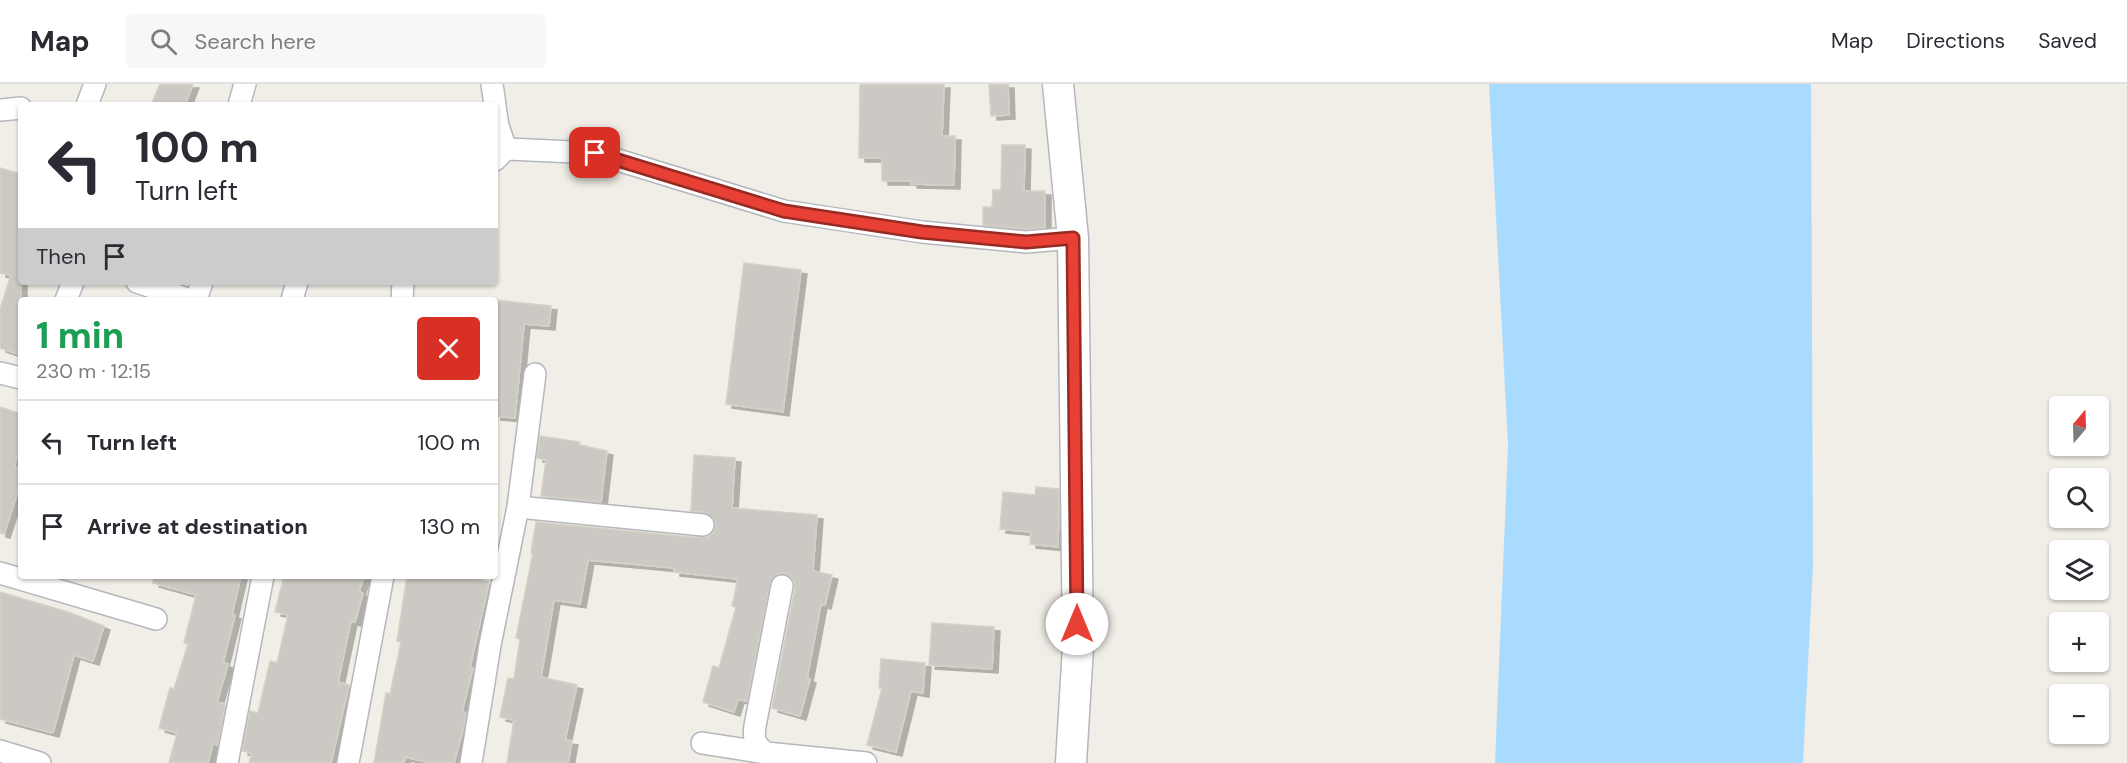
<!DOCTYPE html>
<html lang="en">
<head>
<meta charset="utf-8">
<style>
	:root { --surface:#fff; --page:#f7f7f7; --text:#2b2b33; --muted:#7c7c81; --line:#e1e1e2 }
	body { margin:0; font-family:"DM Sans",sans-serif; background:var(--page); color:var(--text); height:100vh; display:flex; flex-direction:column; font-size:22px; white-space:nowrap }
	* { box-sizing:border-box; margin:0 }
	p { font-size:20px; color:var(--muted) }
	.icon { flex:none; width:33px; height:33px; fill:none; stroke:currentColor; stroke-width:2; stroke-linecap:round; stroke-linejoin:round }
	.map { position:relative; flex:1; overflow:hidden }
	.drawer { position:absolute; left:18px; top:213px; width:480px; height:282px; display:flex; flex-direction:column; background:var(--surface); border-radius:6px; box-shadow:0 2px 4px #0004 }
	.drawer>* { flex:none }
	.guide { position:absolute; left:18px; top:18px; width:480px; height:183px; border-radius:6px; box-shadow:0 2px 4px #0004; background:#fff; color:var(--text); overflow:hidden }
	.needle { width:39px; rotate:19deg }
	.tools { position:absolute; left:2049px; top:312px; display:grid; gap:12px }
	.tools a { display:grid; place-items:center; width:60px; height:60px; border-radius:6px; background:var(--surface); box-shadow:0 2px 4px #0004; font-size:30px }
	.pin { position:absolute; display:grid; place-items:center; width:51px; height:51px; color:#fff; margin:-26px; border-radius:12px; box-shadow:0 3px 9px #0006 }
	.me { position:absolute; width:66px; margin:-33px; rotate:0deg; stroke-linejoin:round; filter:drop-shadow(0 0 4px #0008) }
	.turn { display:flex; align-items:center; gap:21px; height:126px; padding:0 18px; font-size:27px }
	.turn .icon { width:78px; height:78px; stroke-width:2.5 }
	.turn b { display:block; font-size:42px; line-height:51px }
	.then { display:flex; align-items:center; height:57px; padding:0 18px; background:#0003; gap:12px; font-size:22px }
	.round { display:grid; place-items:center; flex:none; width:63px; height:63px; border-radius:6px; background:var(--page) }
	.headline { display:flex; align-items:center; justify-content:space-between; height:102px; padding:0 18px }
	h1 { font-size:36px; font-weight:800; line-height:45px; color:#1e9e55 }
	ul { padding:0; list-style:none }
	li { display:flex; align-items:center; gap:18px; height:84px; padding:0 18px; border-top:2px solid var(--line) }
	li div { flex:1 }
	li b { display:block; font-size:22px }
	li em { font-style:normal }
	header { display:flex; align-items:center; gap:36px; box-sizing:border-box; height:84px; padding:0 30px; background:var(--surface); border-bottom:2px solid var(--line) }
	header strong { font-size:28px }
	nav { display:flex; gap:33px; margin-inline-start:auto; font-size:21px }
	.search { width:420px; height:54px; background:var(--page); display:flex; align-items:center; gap:15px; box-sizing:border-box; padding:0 21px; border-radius:6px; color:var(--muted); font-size:22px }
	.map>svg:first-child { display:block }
	.water { fill:#a9dbff }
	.building { fill:#ccc9c4; stroke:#d6d0c5; stroke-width:1.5; filter:url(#shadow) }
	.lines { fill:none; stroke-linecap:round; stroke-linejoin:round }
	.street-casing { stroke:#b4b8bc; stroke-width:24 }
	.secondary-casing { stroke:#b3b7bc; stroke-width:33 }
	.street { stroke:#fff; stroke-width:21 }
	.secondary { stroke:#fff; stroke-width:30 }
	.route-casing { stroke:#972a22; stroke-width:15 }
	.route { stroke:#e94035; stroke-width:10 }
</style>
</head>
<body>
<header>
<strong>Map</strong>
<div class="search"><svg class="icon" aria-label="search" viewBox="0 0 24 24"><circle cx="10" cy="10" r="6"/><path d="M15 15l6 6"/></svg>Search here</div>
<nav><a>Map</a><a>Directions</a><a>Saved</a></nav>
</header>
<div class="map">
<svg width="2127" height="679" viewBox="0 0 2127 679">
	<defs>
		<filter id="shadow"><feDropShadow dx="6" dy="4" stdDeviation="0" flood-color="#0004"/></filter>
	</defs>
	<rect width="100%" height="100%" fill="#f1eee7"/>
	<path class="water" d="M 1489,0 L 1811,0 L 1813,482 L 1803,679 L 1495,679 L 1508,361 Z"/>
	<g class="building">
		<path d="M 160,0 L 193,0 L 185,21 L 151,21 Z"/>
		<path d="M 860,0 L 944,0 L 942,52 L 955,52 L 954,101 L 911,100 L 911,97 L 882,97 L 882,74 L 859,74 Z"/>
		<path d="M 989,0 L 1008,0 L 1009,31 L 991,32 Z"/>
		<path d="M 1002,61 L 1025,61 L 1024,107 L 1045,107 L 1045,144 L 1026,145 L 983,141 L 983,123 L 992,123 L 993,106 L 1001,106 Z"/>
		<path d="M 0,84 L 21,90 L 21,271 L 0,264 L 0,225 L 11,191 L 0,189 Z"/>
		<path d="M 744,179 L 801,186 L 783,328 L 726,320 Z"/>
		<path d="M 495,216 L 551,222 L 549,242 L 524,240 L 515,334 L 495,332 Z"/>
		<path d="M 0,323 L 21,330 L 21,360 L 14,383 L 21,385 L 21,398 L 4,450 L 0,449 Z"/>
		<path d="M 540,352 L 580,358 L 579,361 L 607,367 L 601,418 L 541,412 L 546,376 L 537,374 Z"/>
		<path d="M 694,371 L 735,374 L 732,424 L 817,431 L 813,487 L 832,491 L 825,521 L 821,520 L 807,594 L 810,595 L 800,632 L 772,624 L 795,504 L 794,497 L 790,492 L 784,489 L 777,490 L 770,499 L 747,617 L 738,615 L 734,628 L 703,618 L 713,582 L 719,584 L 736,523 L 732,522 L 738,495 L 674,488 L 674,484 L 588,476 L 580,520 L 554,516 L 541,593 L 577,601 L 565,656 L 572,657 L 568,679 L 507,679 L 514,636 L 500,633 L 508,594 L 514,595 L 520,555 L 516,554 L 533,469 L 531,469 L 536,438 L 689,453 L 708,453 L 714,448 L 716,442 L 714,435 L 705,428 L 691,427 Z"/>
		<path d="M 1036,403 L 1059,405 L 1058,463 L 1030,460 L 1031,448 L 1000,445 L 1003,408 L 1035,411 Z"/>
		<path d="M 154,492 L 241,492 L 232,530 L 235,531 L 223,579 L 228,580 L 217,618 L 225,620 L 218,661 L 213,659 L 208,679 L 169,679 L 177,649 L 159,644 L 170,604 L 174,605 L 188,560 L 184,559 L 196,511 L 153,499 Z"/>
		<path d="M 284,492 L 364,492 L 359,508 L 363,509 L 355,538 L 351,537 L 338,598 L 349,601 L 331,679 L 249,679 L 252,669 L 242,667 L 250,627 L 258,629 L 270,577 L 277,579 L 288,531 L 275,528 Z"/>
		<path d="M 407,492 L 465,492 L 489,498 L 470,583 L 473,584 L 462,628 L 466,629 L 465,638 L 454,679 L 431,679 L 405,673 L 404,679 L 374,679 L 386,609 L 390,610 L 401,558 L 397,557 Z"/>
		<path d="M 0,508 L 68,528 L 104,542 L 93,577 L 74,571 L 53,649 L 0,635 Z"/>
		<path d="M 932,539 L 994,543 L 992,585 L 929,581 Z"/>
		<path d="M 881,575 L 925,579 L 923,609 L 911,607 L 896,668 L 867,661 L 882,604 L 879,604 Z"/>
	</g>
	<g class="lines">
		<defs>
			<g id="street">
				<path d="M 492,0 L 495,21"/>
				<path d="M 87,21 L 95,0"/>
				<path d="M 239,21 L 245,0"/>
				<path d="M 495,23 L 498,42 L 506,65"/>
				<path d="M 0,26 L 21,24"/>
				<path d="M 495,76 L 506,65 L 595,69 L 784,127 L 922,148 L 1026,158 L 1073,154"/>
				<path d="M 137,198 L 190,216"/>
				<path d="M 66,216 L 73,198"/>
				<path d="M 196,216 L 202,198"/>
				<path d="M 292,216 L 297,198"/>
				<path d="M 402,216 L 403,198"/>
				<path d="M 0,289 L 21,294"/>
				<path d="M 518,423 L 703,441"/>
				<path d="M 0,489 L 156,535"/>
				<path d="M 782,502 L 755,642 C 753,655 755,661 766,669 L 866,679"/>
				<path d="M 702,659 L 766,669"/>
				<path d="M 0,667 L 40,679"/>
				<path d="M 227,679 L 263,492"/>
				<path d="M 348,679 L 383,492"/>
				<path d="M 471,679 L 490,561 L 518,423 L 535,290"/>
			</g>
			<path id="secondary" d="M 1058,0 L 1073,154 L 1078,563 L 1071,679"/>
		</defs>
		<use href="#street" class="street-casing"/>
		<use href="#secondary" class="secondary-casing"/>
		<use href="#street" class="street"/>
		<use href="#secondary" class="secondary"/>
	</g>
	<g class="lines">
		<defs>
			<path id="route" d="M 595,69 L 784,127 L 922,148 L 1026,158 L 1073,154 L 1077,540"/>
		</defs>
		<use href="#route" class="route-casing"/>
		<use href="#route" class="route"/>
	</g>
</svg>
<div class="tools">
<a><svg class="needle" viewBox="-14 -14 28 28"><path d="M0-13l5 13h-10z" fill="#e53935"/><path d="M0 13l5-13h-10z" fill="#7c7c81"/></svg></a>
<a><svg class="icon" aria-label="search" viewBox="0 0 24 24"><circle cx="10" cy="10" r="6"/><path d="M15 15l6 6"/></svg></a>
<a><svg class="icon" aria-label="layers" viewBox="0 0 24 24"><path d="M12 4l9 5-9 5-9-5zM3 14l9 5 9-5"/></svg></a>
<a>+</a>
<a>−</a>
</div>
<div class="pin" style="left:595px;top:69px;background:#d93025"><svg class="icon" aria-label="arrive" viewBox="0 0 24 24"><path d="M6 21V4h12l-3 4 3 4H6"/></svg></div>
<svg class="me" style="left:1077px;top:540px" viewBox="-20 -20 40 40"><circle r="19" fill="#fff"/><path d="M0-13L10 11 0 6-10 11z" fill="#e94035"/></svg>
<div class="guide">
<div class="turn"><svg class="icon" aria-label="left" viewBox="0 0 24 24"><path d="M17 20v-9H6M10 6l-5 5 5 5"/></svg><div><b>100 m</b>Turn left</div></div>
<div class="then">Then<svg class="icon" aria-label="arrive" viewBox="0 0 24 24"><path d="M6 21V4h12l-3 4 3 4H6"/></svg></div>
</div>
<section class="drawer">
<div class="headline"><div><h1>1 min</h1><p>230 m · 12:15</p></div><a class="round" style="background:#d93025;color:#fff"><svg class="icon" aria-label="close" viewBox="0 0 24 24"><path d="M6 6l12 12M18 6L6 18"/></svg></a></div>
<ul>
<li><svg class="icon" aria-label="left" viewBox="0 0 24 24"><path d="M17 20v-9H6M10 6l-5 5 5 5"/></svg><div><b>Turn left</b></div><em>100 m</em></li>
<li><svg class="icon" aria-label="arrive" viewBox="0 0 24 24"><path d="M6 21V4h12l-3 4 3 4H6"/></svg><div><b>Arrive at destination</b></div><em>130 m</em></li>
</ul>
</section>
</div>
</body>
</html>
